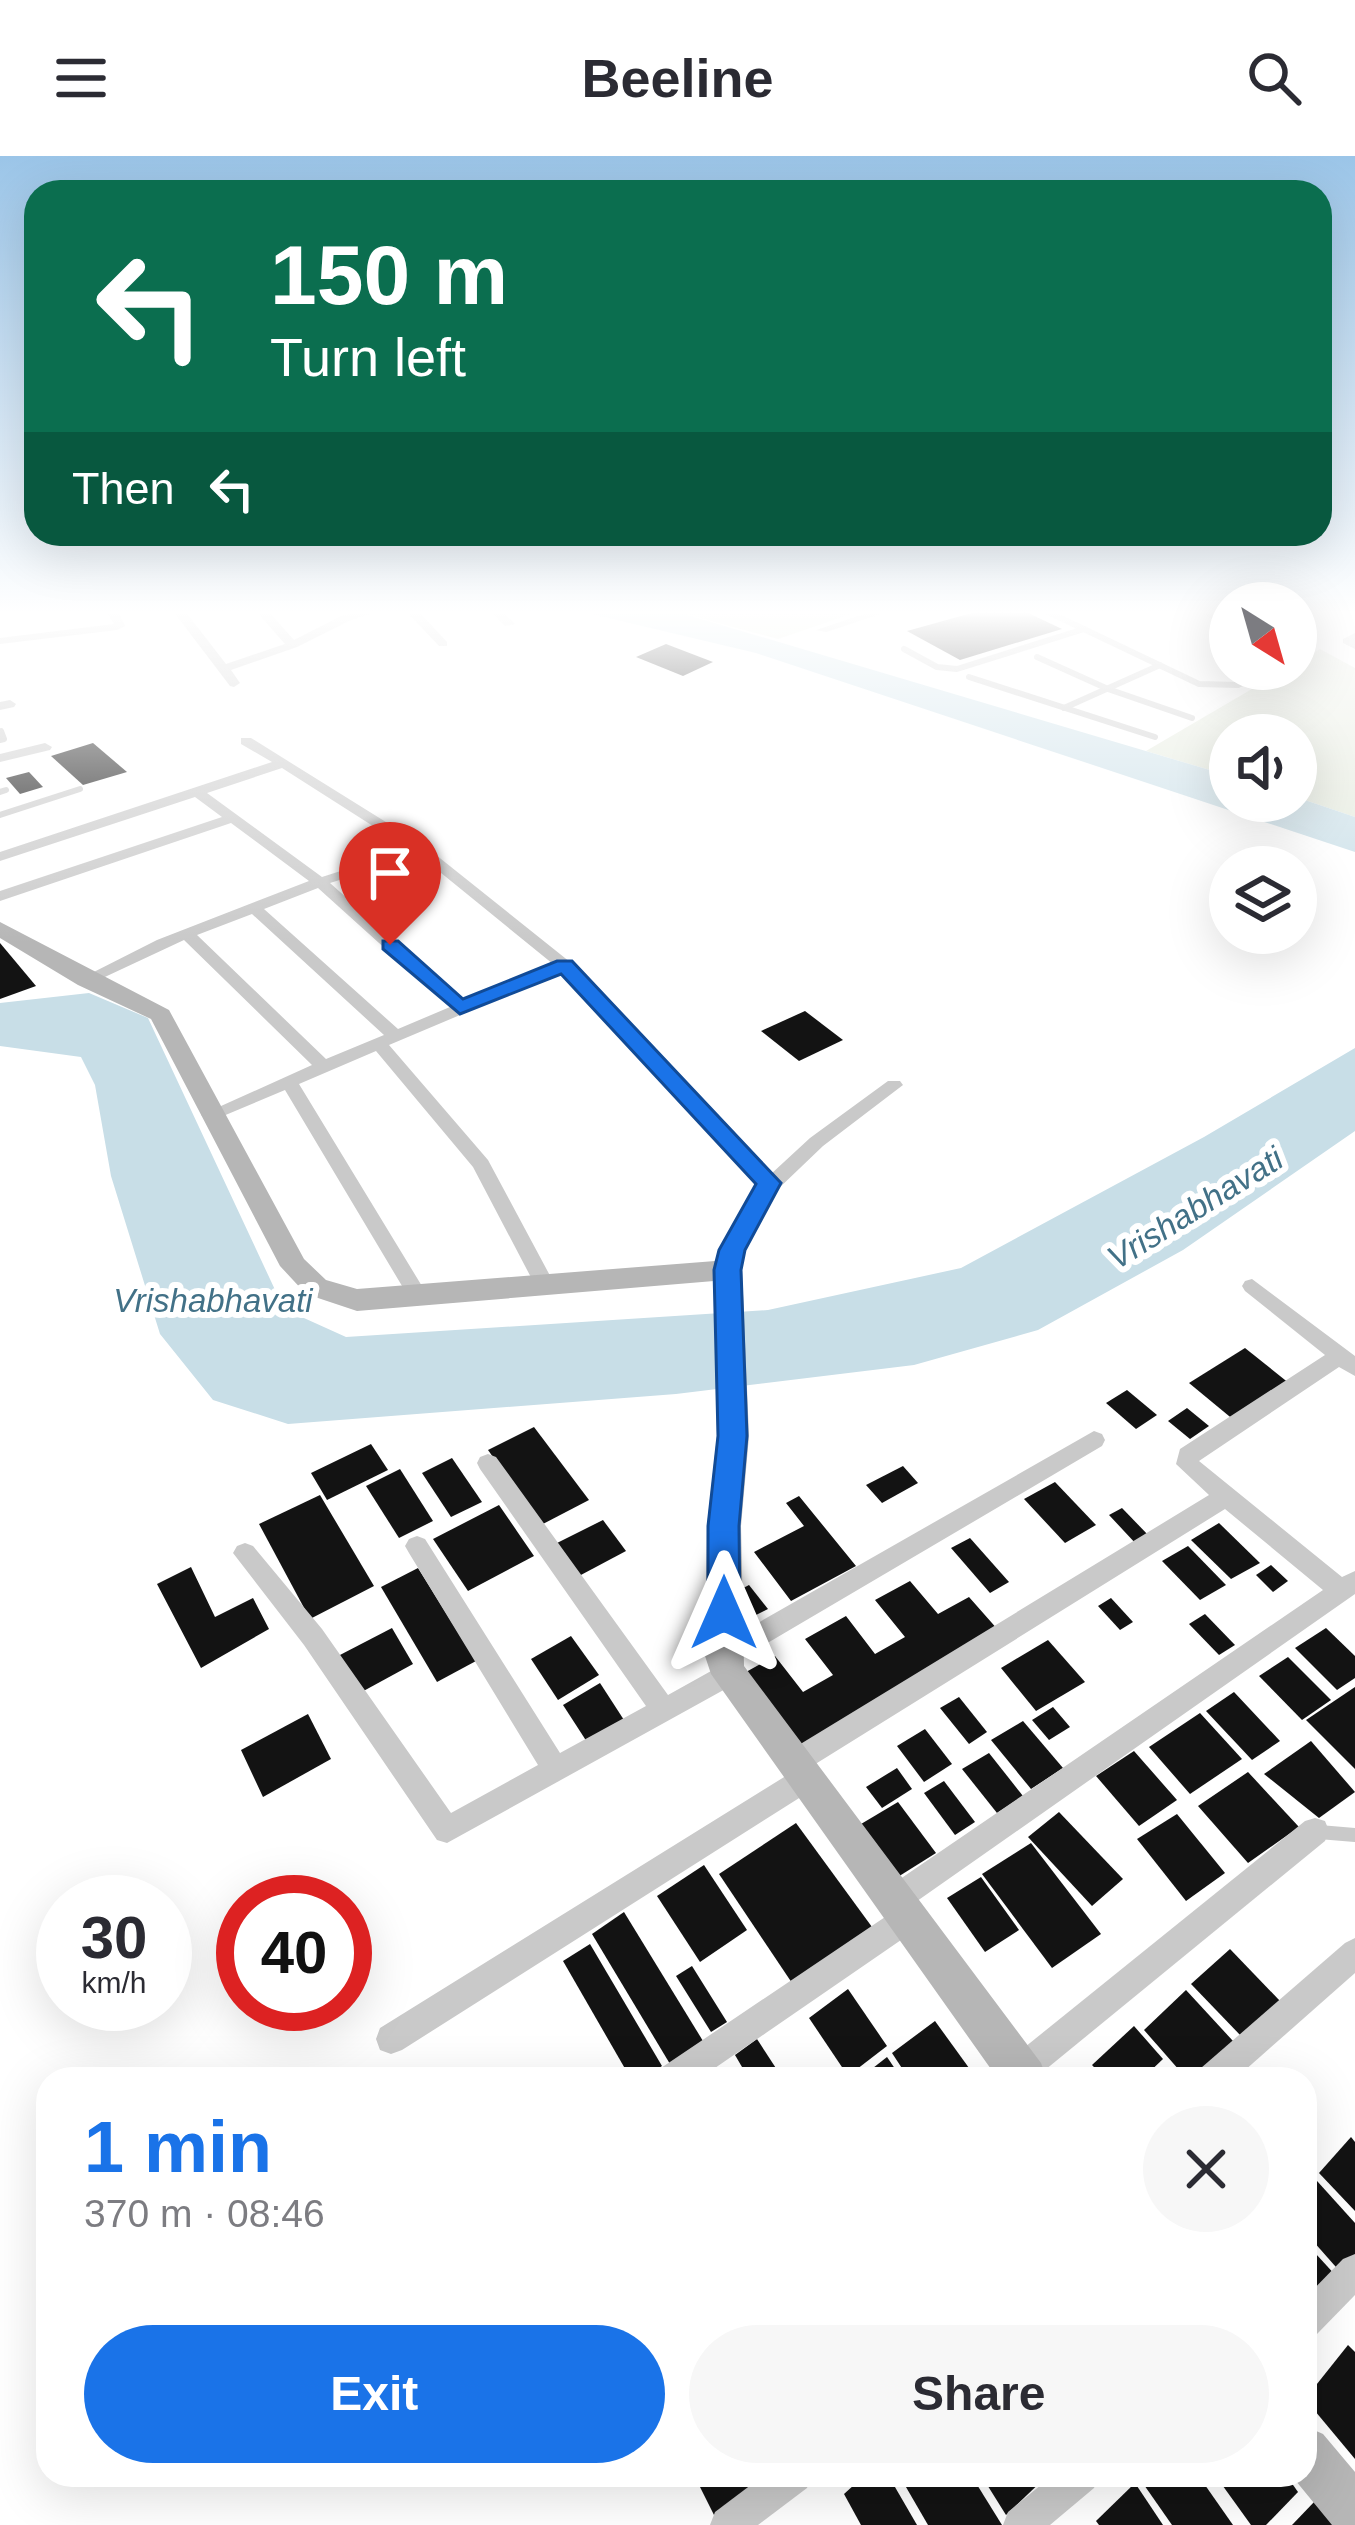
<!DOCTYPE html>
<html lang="en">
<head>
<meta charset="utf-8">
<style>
	:root { --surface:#fff; --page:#f7f7f7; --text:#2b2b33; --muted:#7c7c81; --accent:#1a73e8 }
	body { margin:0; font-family:Arial,sans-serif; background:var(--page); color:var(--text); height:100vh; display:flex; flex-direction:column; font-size:45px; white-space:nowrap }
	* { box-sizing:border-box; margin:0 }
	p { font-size:39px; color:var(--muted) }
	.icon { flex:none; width:66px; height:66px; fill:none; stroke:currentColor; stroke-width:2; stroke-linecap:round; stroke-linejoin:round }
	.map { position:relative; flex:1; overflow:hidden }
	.sheet { position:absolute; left:36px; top:1911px; width:1281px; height:420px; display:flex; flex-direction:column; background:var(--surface); border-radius:36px; box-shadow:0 12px 48px #0002 }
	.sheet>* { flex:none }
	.banner { position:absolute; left:24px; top:24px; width:1308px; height:366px; border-radius:36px; box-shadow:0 12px 48px #0002; background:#0b6e4f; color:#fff; overflow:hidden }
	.needle { width:78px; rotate:143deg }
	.tools { position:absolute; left:1209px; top:426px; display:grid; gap:24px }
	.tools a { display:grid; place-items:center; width:108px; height:108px; border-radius:50%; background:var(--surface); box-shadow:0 12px 48px #0002; font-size:60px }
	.speed { position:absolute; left:36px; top:1719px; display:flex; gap:24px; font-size:60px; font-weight:700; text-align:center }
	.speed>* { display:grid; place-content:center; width:156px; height:156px; border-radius:50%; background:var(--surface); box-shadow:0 12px 48px #0002; line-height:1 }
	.speed small { font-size:30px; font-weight:400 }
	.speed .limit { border:18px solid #d22; background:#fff; color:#111 }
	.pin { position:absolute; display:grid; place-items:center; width:102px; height:102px; color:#fff; margin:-123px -51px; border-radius:50% 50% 50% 0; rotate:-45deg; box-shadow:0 0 12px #0007 }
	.pin .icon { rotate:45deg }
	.me { position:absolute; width:132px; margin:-66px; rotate:0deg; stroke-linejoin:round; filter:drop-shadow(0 0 9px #0008) }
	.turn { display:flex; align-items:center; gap:42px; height:252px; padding:0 48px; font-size:54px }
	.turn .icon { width:156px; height:156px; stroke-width:2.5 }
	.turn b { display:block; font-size:84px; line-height:102px }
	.then { display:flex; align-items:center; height:114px; padding:0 48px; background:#0003; gap:24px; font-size:45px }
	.round { display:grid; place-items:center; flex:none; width:126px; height:126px; border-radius:63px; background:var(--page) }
	.summary { display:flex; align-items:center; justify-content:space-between; height:204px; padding:0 48px }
	h1 { font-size:72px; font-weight:700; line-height:90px; color:var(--accent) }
	.primary-button { display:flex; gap:24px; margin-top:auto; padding:24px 48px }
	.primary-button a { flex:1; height:138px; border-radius:72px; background:var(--accent); color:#fff; font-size:48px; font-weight:700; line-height:138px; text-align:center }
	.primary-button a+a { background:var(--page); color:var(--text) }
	header { display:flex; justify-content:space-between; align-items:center; height:156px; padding:0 48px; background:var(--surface); font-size:54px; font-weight:700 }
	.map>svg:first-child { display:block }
	.green { fill:#e3e9db }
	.water { fill:#c8dee7 }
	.building { fill:#131313 }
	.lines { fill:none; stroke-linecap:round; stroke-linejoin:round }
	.lane-far1 { stroke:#c9c9c9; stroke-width:6 }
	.lane { stroke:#c9c9c9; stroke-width:14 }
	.street { fill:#c9c9c9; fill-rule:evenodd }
	.secondary { fill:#b6b6b6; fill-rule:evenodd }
	.route { fill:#1a73e8; stroke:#114b97; stroke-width:3 }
	.labels { text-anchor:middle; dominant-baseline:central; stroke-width:12; stroke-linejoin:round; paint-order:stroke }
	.water-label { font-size:33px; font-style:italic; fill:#427187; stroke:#fff }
</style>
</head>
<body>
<header><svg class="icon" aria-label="menu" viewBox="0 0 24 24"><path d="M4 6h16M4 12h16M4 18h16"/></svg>Beeline<svg class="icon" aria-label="search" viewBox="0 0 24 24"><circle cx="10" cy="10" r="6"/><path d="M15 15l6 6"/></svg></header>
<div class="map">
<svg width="1355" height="2369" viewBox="0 0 1355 2369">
	<rect width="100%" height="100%" fill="#fff"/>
	<g class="green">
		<path d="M 674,455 L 860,455 L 778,483 Z"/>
		<path d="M 1320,493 L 1355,512 L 1355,661 L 1296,641 L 1296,579 L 1230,579 L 1230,620 L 1146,595 L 1286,513 L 1296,513 L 1296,507 Z"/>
	</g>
	<g class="water">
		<path d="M 579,455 L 674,455 L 1230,620 L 1230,645 L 1296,645 L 1296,641 L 1355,661 L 1355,696 L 756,497 Z"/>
		<path d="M 89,837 L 148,862 L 284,1153 L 346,1181 L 768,1154 L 961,1112 L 1204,981 L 1355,892 L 1355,975 L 1183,1094 L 1038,1174 L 914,1209 L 676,1238 L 288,1268 L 213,1244 L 160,1178 L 111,1020 L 95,929 L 81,901 L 0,890 L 0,847 Z"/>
	</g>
	<g class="building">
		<path d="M 979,455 L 1024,455 L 1062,473 L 960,504 L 907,475 Z"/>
		<path d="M 666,488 L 713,506 L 683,520 L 636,501 Z"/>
		<path d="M 93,587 L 127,616 L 83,629 L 51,600 Z"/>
		<path d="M 29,616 L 43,631 L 20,638 L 6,622 Z"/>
		<path d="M 0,787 L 36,830 L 0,843 Z"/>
		<path d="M 805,855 L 843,884 L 799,905 L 761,875 Z"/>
		<path d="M 1245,1192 L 1290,1228 L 1235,1265 L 1189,1227 Z"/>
		<path d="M 1127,1234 L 1157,1259 L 1136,1273 L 1106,1247 Z"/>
		<path d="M 1187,1252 L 1209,1270 L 1190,1283 L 1168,1265 Z"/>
		<path d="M 534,1271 L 589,1344 L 541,1369 L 488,1294 Z"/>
		<path d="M 371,1288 L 388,1314 L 327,1344 L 311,1317 Z"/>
		<path d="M 452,1302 L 482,1346 L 451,1361 L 422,1317 Z"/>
		<path d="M 903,1310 L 918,1327 L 882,1347 L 866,1329 Z"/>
		<path d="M 400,1313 L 433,1365 L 399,1382 L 366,1330 Z"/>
		<path d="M 1055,1326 L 1096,1369 L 1065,1387 L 1024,1343 Z"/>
		<path d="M 320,1339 L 374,1430 L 310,1463 L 259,1368 Z"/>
		<path d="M 799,1340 L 856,1410 L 791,1445 L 754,1396 L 804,1370 L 786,1347 Z"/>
		<path d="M 499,1349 L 534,1400 L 468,1435 L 433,1383 Z"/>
		<path d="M 1122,1352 L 1151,1382 L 1138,1390 L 1109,1359 Z"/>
		<path d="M 603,1364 L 626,1395 L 579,1420 L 557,1387 Z"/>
		<path d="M 1219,1367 L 1260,1407 L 1231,1423 L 1191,1384 Z"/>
		<path d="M 970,1382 L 1009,1426 L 990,1437 L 951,1392 Z"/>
		<path d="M 1188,1390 L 1226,1429 L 1200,1444 L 1162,1405 Z"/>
		<path d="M 1271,1409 L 1288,1425 L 1273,1436 L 1256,1419 Z"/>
		<path d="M 191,1411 L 215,1461 L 253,1442 L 269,1473 L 201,1512 L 157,1428 Z"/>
		<path d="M 418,1412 L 476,1505 L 437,1526 L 381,1431 Z"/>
		<path d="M 910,1425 L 938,1458 L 969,1441 L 999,1475 L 791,1597 L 737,1521 L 775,1500 L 803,1536 L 833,1519 L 805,1483 L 846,1460 L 875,1498 L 905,1481 L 875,1444 Z"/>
		<path d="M 749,1429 L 768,1453 L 748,1463 L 730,1439 Z"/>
		<path d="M 1111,1442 L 1133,1466 L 1120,1474 L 1098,1450 Z"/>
		<path d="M 1205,1458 L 1235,1489 L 1219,1499 L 1189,1468 Z"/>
		<path d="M 392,1472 L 413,1508 L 358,1538 L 338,1500 Z"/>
		<path d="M 1326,1472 L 1355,1500 L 1355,1522 L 1337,1534 L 1295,1492 Z"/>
		<path d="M 571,1480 L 599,1519 L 558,1544 L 531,1503 Z"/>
		<path d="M 1048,1484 L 1085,1526 L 1036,1555 L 1001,1512 Z"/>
		<path d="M 1288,1501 L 1331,1544 L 1302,1564 L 1259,1520 Z"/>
		<path d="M 600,1527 L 624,1564 L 587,1586 L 563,1549 Z"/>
		<path d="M 1355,1531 L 1355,1613 L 1306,1564 Z"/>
		<path d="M 1234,1536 L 1280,1585 L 1252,1604 L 1206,1555 Z"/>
		<path d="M 959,1541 L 987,1576 L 969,1588 L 940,1552 Z"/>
		<path d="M 1053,1551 L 1070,1571 L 1049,1584 L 1032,1564 Z"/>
		<path d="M 1200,1557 L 1242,1603 L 1190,1638 L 1149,1591 Z"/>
		<path d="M 308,1558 L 331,1603 L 263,1641 L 241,1594 Z"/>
		<path d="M 1023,1565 L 1063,1612 L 1031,1633 L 991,1584 Z"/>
		<path d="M 925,1573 L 952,1608 L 924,1626 L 897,1590 Z"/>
		<path d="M 1311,1585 L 1355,1636 L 1319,1662 L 1264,1618 Z"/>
		<path d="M 1134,1595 L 1177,1644 L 1139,1670 L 1096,1620 Z"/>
		<path d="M 989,1597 L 1023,1640 L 997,1657 L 962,1613 Z"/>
		<path d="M 897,1612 L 912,1633 L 882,1652 L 866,1631 Z"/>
		<path d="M 1248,1616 L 1299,1671 L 1248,1707 L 1198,1650 Z"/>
		<path d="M 944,1625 L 975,1666 L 955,1679 L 924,1637 Z"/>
		<path d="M 898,1646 L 936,1697 L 893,1724 L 856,1671 Z"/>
		<path d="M 1059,1656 L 1123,1723 L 1092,1750 L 1028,1681 Z"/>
		<path d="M 1177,1658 L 1225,1717 L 1186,1745 L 1137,1683 Z"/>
		<path d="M 796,1667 L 872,1771 L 792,1827 L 719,1718 Z"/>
		<path d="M 1031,1687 L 1101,1778 L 1052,1812 L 982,1718 Z"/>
		<path d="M 704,1709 L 747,1774 L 700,1806 L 657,1740 Z"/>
		<path d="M 981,1721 L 1019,1774 L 985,1796 L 947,1742 Z"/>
		<path d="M 624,1756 L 703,1885 L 670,1908 L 592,1778 Z"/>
		<path d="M 590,1788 L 662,1910 L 643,1923 L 631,1923 L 563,1805 Z"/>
		<path d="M 1230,1793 L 1280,1845 L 1242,1881 L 1191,1828 Z"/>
		<path d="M 692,1810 L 727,1866 L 711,1876 L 676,1820 Z"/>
		<path d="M 848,1833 L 887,1890 L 848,1920 L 809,1862 Z"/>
		<path d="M 1186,1834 L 1233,1885 L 1193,1923 L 1187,1923 L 1144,1874 Z"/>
		<path d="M 935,1865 L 977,1923 L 909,1923 L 892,1897 Z"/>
		<path d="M 1134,1870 L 1163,1903 L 1142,1923 L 1105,1923 L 1092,1909 Z"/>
		<path d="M 757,1883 L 783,1923 L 749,1923 L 735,1899 Z"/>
		<path d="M 887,1901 L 902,1923 L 859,1923 Z"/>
		<path d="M 1351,1981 L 1355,1986 L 1355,2055 L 1319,2017 Z"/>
		<path d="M 1308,2015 L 1355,2067 L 1355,2105 L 1343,2119 L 1305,2076 Z"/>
		<path d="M 1305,2086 L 1338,2122 L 1305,2153 Z"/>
		<path d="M 1348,2189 L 1355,2196 L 1355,2303 L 1305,2243 Z"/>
		<path d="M 694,2319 L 767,2319 L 724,2369 L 719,2369 Z"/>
		<path d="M 865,2319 L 888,2319 L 917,2369 L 861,2369 L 844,2338 Z"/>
		<path d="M 899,2319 L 971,2319 L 1002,2369 L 928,2369 Z"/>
		<path d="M 981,2319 L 1048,2319 L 1006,2359 Z"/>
		<path d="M 1149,2319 L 1198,2319 L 1233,2369 L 1172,2369 L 1142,2326 Z"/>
		<path d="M 1215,2319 L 1286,2319 L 1298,2336 L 1266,2369 L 1251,2369 Z"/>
		<path d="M 1135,2327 L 1163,2369 L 1099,2369 L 1096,2365 Z"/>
		<path d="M 1315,2345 L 1333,2369 L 1292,2369 Z"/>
	</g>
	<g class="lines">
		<g class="lane-far1">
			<path d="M 1046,455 L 1199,528 L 1238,529 L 1273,513"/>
			<path d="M 904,493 L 937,511 L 957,513 L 1084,473"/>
			<path d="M 1037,501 L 1108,533 L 1192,562"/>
			<path d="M 969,521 L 1155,581"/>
			<path d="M 1064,552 L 1160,509"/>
			<path d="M 0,584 L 4,583 L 1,575"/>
			<path d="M 0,636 L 6,634"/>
			<path d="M 0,659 L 80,633"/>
		</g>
		<path class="lane" d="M 1319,1676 L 1355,1679"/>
		<g class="street">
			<path d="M 106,455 L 118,455 L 125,470 L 117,474 L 0,488 L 0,482 L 114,468 Z"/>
			<path d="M 173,455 L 185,455 L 226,508 L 285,488 L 256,455 L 268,455 L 294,484 L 343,459 L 379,455 L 351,464 L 297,491 L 231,514 L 240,527 L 234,531 L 230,530 Z"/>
			<path d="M 406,455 L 418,455 L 447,486 L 447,490 L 439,490 Z"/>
			<path d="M 490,455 L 502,455 L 515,468 L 505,470 Z"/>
			<path d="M 873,455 L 890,455 L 826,476 L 816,474 Z"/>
			<path d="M 1197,455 L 1211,455 L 1230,465 L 1230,472 Z"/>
			<path d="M 1355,477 L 1355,493 L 1343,487 L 1343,483 Z"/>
			<path d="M 10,544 L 16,548 L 14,551 L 0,554 L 0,546 Z"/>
			<path d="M 241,582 L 251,582 L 426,691 L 570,806 L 771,1018 L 810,982 L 888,925 L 900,925 L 903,929 L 823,990 L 777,1034 L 747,1083 L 738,1114 L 728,1121 L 718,1114 L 728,1083 L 760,1029 L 562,816 L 389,889 L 488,1004 L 555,1129 L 545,1136 L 535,1129 L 473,1011 L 376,895 L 299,928 L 428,1140 L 425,1145 L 411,1145 L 285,934 L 216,963 L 210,965 L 201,959 L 312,909 L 184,784 L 92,827 L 86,829 L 78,824 L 157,784 L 309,725 L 231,667 L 0,745 L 0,735 L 222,661 L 195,641 L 0,705 L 0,696 L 272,606 L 241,588 ZM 282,612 L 409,693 L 322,721 L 207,637 ZM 419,699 L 553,808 L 463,846 L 330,727 ZM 318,732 L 450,851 L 398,873 L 264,753 ZM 252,758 L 384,879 L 326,903 L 197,779 Z"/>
			<path d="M 45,587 L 52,591 L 50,594 L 0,606 L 0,598 Z"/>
			<path d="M 1252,1123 L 1355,1200 L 1355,1220 L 1339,1211 L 1199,1305 L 1342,1421 L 1355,1415 L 1355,1438 L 910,1750 L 917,1753 L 921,1763 L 917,1773 L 699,1923 L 657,1923 L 661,1912 L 891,1757 L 884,1754 L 880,1744 L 884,1734 L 1323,1434 L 1225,1353 L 809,1612 L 815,1614 L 818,1623 L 815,1632 L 402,1894 L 391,1898 L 380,1894 L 376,1883 L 380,1872 L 789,1618 L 784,1616 L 780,1607 L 784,1598 L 1209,1339 L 1176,1308 L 1180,1293 L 1325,1199 L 1245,1135 L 1242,1130 L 1245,1125 Z"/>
			<path d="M 1094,1275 L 1102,1278 L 1105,1284 L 1102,1290 L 732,1508 L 738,1510 L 742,1518 L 738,1526 L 447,1687 L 437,1684 L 304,1489 L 233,1397 L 237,1390 L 245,1387 L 253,1390 L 322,1473 L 451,1657 L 538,1609 L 409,1397 L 405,1390 L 409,1383 L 417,1380 L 425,1383 L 560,1597 L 646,1550 L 480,1313 L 477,1307 L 480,1301 L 488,1298 L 496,1301 L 668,1539 L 720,1510 L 714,1508 L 710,1500 L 714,1492 Z"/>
			<path d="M 1315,1662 L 1325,1665 L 1329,1675 L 1325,1685 L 1034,1923 L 995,1923 L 999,1912 L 1305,1665 Z"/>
			<path d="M 1355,1782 L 1355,1817 L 1235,1923 L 1197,1923 L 1201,1912 L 1345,1787 Z"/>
			<path d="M 1355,2098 L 1355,2139 L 1317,2178 L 1305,2183 L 1305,2142 L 1343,2103 Z"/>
			<path d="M 764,2319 L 812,2319 L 807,2332 L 758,2369 L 710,2369 L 715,2356 Z"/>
			<path d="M 1053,2319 L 1099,2319 L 1094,2332 L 1050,2369 L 1003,2369 L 1008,2356 Z"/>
		</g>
		<g class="secondary">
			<path d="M 0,766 L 169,854 L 304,1103 L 326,1124 L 357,1133 L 728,1104 L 738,1107 L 742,1114 L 749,1280 L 741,1370 L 744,1510 L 1041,1907 L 1047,1923 L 998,1923 L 711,1518 L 705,1500 L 707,1370 L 717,1280 L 714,1125 L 357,1155 L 306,1138 L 280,1110 L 151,863 L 78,829 L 0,782 Z"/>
			<path d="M 1305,2270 L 1323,2278 L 1355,2316 L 1355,2369 L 1332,2369 L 1291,2319 L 1305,2319 Z"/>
		</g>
	</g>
	<linearGradient id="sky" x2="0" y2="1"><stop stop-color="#9bc5e8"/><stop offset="0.58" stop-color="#fff"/><stop offset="1" stop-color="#fff" stop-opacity="0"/></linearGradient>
	<rect width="1355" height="787" fill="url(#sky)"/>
	<path class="route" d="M 383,785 L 398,785 L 463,843 L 557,805 L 572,805 L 781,1027 L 745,1094 L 741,1114 L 747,1280 L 739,1370 L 740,1457 L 735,1467 L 724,1471 L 712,1467 L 708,1457 L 708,1370 L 718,1280 L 714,1114 L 719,1094 L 756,1028 L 561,818 L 460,858 L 383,793 Z"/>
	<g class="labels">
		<g class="water-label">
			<text transform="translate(1195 1052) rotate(-32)">Vrishabhavati</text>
			<text x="213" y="1144">Vrishabhavati</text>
		</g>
	</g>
</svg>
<div class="tools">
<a><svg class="needle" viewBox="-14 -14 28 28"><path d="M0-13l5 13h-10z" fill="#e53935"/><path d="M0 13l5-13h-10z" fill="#7c7c81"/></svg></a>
<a><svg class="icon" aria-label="sound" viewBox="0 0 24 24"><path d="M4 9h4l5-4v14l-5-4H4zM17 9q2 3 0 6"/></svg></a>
<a><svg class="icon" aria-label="layers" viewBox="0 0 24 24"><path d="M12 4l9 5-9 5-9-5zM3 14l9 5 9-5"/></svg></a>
</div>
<div class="speed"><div>30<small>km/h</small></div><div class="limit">40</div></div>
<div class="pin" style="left:390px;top:789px;background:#d93025"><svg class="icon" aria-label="arrive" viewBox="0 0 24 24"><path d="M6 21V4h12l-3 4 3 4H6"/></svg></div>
<svg class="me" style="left:724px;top:1457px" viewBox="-20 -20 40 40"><path d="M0-17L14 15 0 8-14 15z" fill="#1a73e8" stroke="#fff" stroke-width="4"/></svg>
<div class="banner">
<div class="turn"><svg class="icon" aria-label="left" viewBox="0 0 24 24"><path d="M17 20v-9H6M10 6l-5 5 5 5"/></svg><div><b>150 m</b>Turn left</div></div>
<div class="then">Then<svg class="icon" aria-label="left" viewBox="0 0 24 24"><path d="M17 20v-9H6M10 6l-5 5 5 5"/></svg></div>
</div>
<section class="sheet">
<div class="summary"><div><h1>1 min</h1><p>370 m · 08:46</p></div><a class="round"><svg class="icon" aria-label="close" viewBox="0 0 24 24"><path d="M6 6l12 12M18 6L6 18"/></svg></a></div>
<div class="primary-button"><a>Exit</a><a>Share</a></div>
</section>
</div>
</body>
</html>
